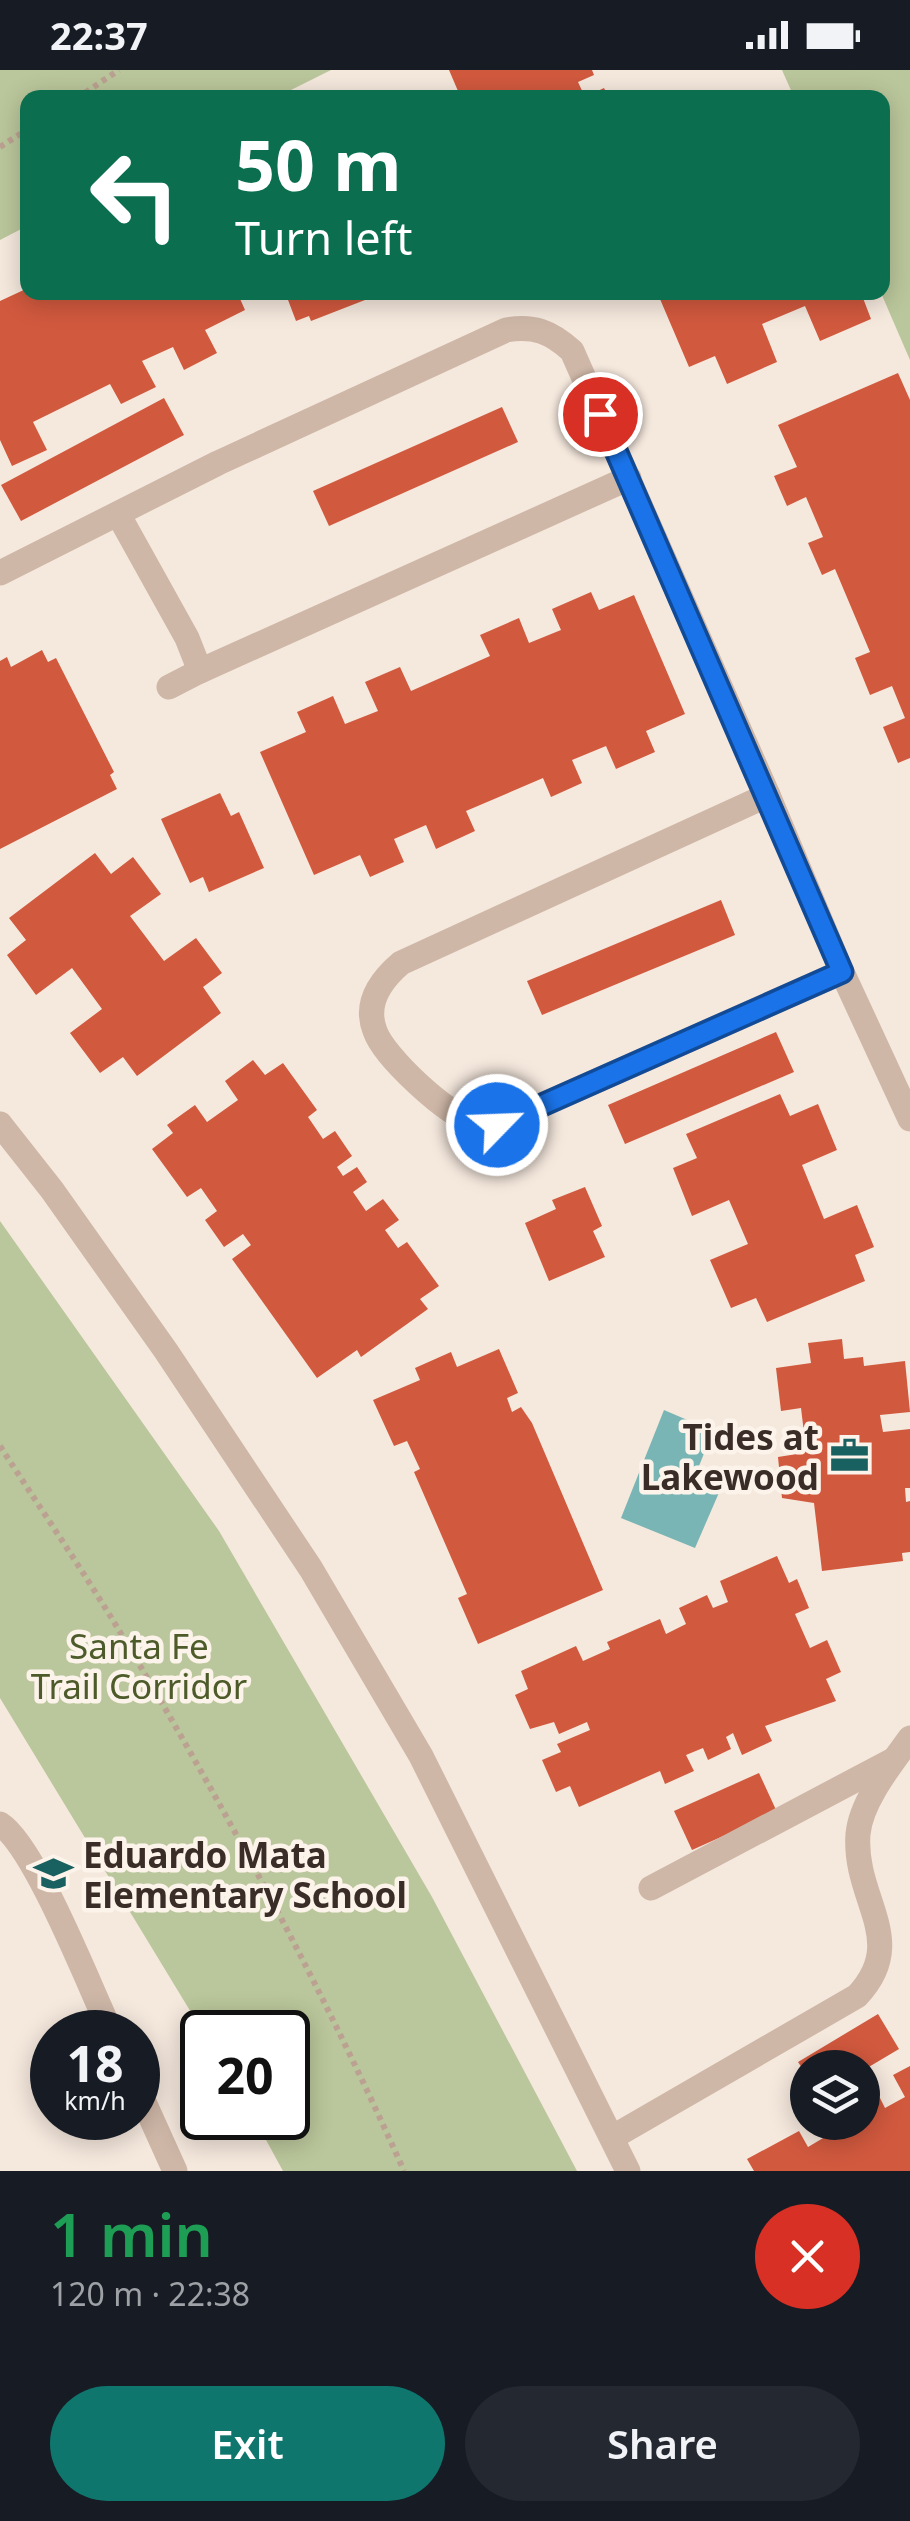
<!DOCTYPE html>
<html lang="en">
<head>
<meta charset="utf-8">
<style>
	:root { --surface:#171b24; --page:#242831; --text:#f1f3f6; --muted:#9ea1a6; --accent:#0f766e }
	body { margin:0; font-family:"Noto Sans",sans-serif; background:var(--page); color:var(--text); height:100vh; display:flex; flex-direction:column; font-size:38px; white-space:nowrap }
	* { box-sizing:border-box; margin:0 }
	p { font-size:32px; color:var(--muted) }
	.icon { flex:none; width:55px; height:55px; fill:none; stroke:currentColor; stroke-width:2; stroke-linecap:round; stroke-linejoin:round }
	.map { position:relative; height:2101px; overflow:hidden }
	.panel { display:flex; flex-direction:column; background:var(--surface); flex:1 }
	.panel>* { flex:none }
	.guide { position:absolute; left:20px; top:20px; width:870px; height:210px; border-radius:20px; box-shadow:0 5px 25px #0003; background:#0b6e4f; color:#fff; overflow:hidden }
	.fabs { position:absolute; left:790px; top:1980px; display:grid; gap:20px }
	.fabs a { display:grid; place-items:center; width:90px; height:90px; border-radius:50%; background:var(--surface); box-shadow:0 5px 25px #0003; font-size:50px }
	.speed { position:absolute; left:30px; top:1940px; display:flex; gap:20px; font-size:50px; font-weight:700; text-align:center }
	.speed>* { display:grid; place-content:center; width:130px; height:130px; border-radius:50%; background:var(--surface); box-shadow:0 5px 25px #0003; line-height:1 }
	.speed small { font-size:25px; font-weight:400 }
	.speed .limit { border:5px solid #111; border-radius:15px; background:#fff; color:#111 }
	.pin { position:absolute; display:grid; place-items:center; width:85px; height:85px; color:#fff; margin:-42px; border:5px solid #fff; border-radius:50%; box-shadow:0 2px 10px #0007 }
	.me { position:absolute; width:110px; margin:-55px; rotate:66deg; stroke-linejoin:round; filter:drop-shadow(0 0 8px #0008) }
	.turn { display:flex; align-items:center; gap:35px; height:210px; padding:0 50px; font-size:45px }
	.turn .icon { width:130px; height:130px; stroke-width:2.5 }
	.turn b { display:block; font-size:70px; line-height:85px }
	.round { display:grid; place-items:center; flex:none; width:105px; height:105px; border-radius:52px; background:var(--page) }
	.headline { display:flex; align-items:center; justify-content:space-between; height:170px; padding:0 50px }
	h1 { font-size:60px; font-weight:600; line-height:75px; color:#1e9e55 }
	.button { display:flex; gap:20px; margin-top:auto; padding:20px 50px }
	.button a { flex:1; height:115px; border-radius:60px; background:var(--accent); color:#fff; font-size:40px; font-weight:600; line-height:115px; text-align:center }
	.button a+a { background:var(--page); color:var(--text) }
	.status { display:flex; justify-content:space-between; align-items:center; height:70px; padding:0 50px; background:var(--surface); direction:ltr }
	.status svg { height:28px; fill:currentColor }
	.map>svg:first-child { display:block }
	.green { fill:#bac69b }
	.water { fill:#79b5b4 }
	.building { fill:#d1593e }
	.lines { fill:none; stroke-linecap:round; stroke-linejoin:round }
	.path { stroke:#bba191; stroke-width:6; stroke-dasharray:5 5; stroke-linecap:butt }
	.lane { stroke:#ceb7a7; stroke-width:25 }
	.route-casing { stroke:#114b97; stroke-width:25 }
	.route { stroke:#1a73e8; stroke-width:18 }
	.labels { text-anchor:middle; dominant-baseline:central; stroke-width:9; stroke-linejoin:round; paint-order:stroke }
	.poi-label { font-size:35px; font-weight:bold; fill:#3a2d28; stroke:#fcf3ea; text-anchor:end }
	.park-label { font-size:35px; fill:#4c5b29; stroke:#fcf3ea }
</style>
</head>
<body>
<div class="status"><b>22:37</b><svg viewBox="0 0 49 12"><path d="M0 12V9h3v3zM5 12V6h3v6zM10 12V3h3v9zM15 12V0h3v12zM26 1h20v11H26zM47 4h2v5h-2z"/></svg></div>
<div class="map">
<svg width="910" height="2101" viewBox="0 0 910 2101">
	<rect width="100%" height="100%" fill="#f5e8dd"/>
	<g class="green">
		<path d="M 0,0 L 331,0 L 277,27 L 28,28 L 27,156 L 0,170 Z"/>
		<path d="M 782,0 L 910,0 L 910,290 L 881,223 L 882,28 L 794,27 Z"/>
		<path d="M 0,1151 L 219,1461 L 432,1827 L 577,2101 L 283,2101 L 254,2048 L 288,2048 L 288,1962 L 203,1962 L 0,1628 Z"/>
	</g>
	<path class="water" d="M 664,1340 L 713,1361 L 695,1406 L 721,1418 L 695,1478 L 621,1448 Z"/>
	<g class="building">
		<path d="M 449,0 L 592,0 L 594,5 L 578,12 L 585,27 L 604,18 L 609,28 L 488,28 L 486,23 L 478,28 L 461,28 Z"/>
		<path d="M 28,218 L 28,222 L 237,222 L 245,240 L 205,260 L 217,283 L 184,300 L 173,277 L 142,291 L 156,317 L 121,334 L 110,314 L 33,352 L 47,380 L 12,396 L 0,370 L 0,231 Z"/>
		<path d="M 285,222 L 362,222 L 365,230 L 311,251 L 309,246 L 296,251 Z"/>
		<path d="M 657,222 L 874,222 L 863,228 L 871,249 L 820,271 L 805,236 L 762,254 L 777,292 L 727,314 L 715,286 L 689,297 Z"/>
		<path d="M 898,303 L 910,330 L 910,688 L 898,693 L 883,657 L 905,648 L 892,616 L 870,625 L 855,588 L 870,582 L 835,499 L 822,505 L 808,473 L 823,467 L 806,427 L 787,436 L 774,406 L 797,397 L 778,355 Z"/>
		<path d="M 164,328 L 184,365 L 21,451 L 1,415 Z"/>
		<path d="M 502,337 L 518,372 L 329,456 L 313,421 Z"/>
		<path d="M 591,522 L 599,540 L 634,525 L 685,644 L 646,661 L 655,682 L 616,699 L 606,676 L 572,690 L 582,713 L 551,727 L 543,708 L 466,741 L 475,761 L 436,779 L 426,755 L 394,769 L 404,792 L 370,807 L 360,785 L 314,805 L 260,682 L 306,662 L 297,642 L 333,626 L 345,654 L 378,641 L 365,612 L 400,597 L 411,621 L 490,586 L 480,565 L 519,548 L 529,573 L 561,560 L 552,539 Z"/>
		<path d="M 42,580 L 48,592 L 56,588 L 114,702 L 110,705 L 117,719 L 0,779 L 0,591 L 7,587 L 11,597 Z"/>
		<path d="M 220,723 L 231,746 L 239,742 L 264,798 L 209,822 L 203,807 L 190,813 L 161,749 Z"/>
		<path d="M 95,783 L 111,804 L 133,787 L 161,824 L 130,846 L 164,891 L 196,868 L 222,903 L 203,917 L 221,943 L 137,1006 L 123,987 L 100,1003 L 70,963 L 102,939 L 72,898 L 36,925 L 7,885 L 26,870 L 9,848 Z"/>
		<path d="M 721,830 L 735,865 L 542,945 L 527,911 Z"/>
		<path d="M 776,962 L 794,1002 L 625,1074 L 608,1035 Z"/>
		<path d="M 253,990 L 265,1005 L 283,993 L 317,1040 L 308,1047 L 323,1069 L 335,1061 L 352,1086 L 337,1097 L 343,1106 L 357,1097 L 367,1112 L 353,1122 L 366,1141 L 383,1129 L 399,1150 L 385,1160 L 398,1178 L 407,1172 L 439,1216 L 420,1229 L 428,1239 L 361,1287 L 357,1280 L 317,1308 L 232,1189 L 251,1175 L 243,1164 L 224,1177 L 205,1150 L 217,1141 L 201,1118 L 187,1127 L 152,1079 L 173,1063 L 167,1055 L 195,1035 L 207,1052 L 238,1030 L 225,1011 Z"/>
		<path d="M 780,1024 L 790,1046 L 818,1034 L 837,1080 L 802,1095 L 824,1149 L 857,1135 L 874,1177 L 855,1185 L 865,1211 L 767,1252 L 756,1228 L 731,1238 L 710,1190 L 748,1174 L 729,1130 L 692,1146 L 673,1098 L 697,1088 L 686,1064 Z"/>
		<path d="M 585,1117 L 602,1156 L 593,1161 L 605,1187 L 549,1211 L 525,1153 L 556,1139 L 552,1130 Z"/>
		<path d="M 842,1269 L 844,1289 L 863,1287 L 864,1296 L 905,1291 L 910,1342 L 880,1345 L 883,1362 L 910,1359 L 910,1418 L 905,1418 L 906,1432 L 910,1431 L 910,1482 L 902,1483 L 903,1491 L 822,1501 L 814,1433 L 782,1428 L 778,1387 L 797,1384 L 796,1372 L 805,1371 L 801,1338 L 781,1341 L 776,1298 L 811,1293 L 808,1273 Z"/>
		<path d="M 499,1279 L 518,1323 L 507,1328 L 512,1342 L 521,1337 L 532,1353 L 603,1520 L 478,1574 L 458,1528 L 467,1524 L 414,1402 L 420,1399 L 407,1371 L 394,1376 L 373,1330 L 420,1310 L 415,1298 L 451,1282 L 457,1297 Z"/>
		<path d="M 777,1486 L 789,1513 L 797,1509 L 809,1538 L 795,1544 L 810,1578 L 827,1570 L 841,1602 L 826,1609 L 836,1631 L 765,1656 L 772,1671 L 742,1685 L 733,1663 L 726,1667 L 731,1679 L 708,1690 L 703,1678 L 686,1685 L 694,1701 L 665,1714 L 660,1701 L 579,1737 L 570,1716 L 556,1722 L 542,1690 L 561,1682 L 557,1674 L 590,1660 L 587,1652 L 559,1664 L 554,1652 L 530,1659 L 515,1625 L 528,1619 L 521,1601 L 576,1576 L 583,1591 L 610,1579 L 607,1572 L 660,1549 L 666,1564 L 686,1554 L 679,1538 L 707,1525 L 713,1538 L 728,1532 L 720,1511 Z"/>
		<path d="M 759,1703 L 777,1742 L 692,1780 L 674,1741 Z"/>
		<path d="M 878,1944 L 899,1979 L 862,2001 L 862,1998 L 808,1998 L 808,2007 L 798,1992 Z"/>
		<path d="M 910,1996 L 910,2101 L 754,2101 L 747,2089 L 799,2061 L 808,2077 L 830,2064 L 824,2052 L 862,2052 L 862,2029 L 877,2022 L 885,2038 L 905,2027 L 893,2005 Z"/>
	</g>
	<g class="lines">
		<g class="path">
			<path d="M 77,28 L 119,0"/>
			<path d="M 0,77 L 28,59"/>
			<path d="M 0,1376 C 40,1438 82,1499 120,1562 C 224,1736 321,1915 404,2101"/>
		</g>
		<g class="lane">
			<path d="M 118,444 L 187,568 L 200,601 L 629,408"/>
			<path d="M 0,503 L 218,393 L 506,260 C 534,255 551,262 572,281 L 768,725 L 401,893 C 381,910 364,933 375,961 C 384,987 447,1045 473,1052 C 480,1054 489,1054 497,1055 L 842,902 L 910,1049"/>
			<path d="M 169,617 L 200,601"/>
			<path d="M 768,725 L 842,902"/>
			<path d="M 0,1054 L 52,1120 L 166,1281 L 311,1499 L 421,1686 L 628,2101"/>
			<path d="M 0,1754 C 35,1776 90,1918 111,1962"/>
			<path d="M 651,1818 L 893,1690"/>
			<path d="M 138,2019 L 175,2101"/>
			<path d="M 613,2067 L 857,1926 C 910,1870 853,1830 858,1764 C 861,1731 892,1693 910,1668"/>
		</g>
	</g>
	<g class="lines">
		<defs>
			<path id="route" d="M 497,1055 L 842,902 L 600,344"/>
		</defs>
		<use href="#route" class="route-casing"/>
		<use href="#route" class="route"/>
	</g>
	<defs>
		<symbol id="office-bare" viewBox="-9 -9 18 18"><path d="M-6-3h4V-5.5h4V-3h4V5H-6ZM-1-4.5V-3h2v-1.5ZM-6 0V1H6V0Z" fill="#196060" stroke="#fcf3ea" stroke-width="2.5" paint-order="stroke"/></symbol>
		<symbol id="school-bare" viewBox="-9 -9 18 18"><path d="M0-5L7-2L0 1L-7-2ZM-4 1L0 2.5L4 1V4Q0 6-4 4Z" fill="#196060" stroke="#fcf3ea" stroke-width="2.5" paint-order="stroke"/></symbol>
	</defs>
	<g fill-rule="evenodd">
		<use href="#office-bare" x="822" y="1358" width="55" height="55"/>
		<use href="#school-bare" x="26" y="1776" width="55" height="55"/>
	</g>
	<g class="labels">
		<g class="poi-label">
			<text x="819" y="1366">Tides at<tspan x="819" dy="40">Lakewood</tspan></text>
			<text x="83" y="1784" text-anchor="start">Eduardo Mata<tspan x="83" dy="40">Elementary School</tspan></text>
		</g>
		<g class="park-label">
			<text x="139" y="1575">Santa Fe<tspan x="139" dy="40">Trail Corridor</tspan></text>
		</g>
	</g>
</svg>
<div class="fabs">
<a><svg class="icon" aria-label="layers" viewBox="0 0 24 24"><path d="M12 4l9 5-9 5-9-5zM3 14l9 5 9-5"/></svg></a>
</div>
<div class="speed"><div>18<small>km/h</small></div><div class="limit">20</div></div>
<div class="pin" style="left:600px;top:344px;background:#d93025"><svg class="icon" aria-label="arrive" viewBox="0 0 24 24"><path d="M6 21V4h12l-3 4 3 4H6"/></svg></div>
<svg class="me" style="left:497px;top:1055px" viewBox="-20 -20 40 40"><circle r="17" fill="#1a73e8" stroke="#fff" stroke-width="3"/><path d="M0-11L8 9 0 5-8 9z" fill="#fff"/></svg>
<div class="guide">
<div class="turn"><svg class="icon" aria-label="left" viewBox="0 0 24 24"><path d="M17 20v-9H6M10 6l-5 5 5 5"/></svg><div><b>50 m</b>Turn left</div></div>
</div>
</div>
<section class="panel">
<div class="headline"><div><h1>1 min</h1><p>120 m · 22:38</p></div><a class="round" style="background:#d93025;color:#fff"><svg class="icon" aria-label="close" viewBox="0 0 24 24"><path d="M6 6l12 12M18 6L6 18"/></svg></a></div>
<div class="button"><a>Exit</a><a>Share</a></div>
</section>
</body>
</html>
